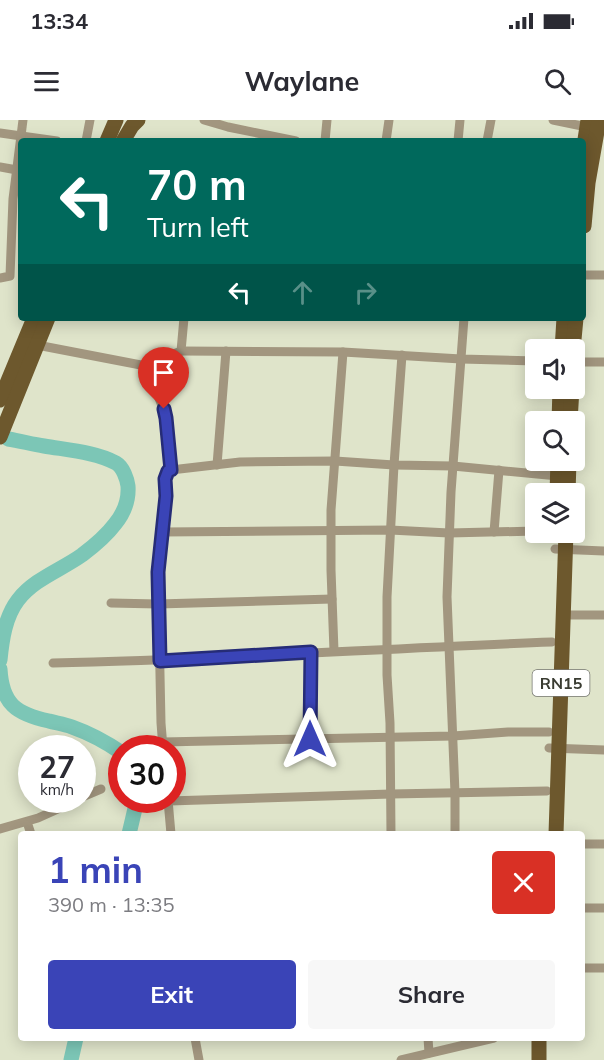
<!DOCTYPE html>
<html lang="en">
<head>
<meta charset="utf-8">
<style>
	:root { --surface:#fff; --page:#f7f7f7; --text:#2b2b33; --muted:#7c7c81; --accent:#3a44b7 }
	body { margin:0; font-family:Mulish,sans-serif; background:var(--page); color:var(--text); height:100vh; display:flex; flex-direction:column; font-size:22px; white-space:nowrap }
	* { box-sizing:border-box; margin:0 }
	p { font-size:20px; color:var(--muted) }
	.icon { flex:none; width:33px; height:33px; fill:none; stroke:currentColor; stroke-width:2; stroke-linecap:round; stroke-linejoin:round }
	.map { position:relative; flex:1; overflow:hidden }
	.sheet { position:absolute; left:18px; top:711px; width:567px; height:210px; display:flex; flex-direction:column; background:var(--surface); border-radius:6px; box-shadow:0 3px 15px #0003 }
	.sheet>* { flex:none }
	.top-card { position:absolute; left:18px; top:18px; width:568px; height:183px; border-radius:6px; box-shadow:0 3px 15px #0003; background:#00695c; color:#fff; overflow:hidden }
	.tools { position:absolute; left:525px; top:219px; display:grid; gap:12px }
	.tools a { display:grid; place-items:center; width:60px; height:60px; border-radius:6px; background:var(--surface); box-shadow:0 3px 15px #0003; font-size:30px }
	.speed { position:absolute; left:18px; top:615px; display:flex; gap:12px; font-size:30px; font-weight:700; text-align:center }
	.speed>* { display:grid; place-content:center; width:78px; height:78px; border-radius:50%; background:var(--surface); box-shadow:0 3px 15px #0003; line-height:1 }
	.speed small { font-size:15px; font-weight:400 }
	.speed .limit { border:9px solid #d22; background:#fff; color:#111 }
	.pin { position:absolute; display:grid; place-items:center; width:51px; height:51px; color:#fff; margin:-62px -26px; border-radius:50% 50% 50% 0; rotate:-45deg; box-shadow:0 0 6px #0007 }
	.pin .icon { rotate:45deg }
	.me { position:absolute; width:66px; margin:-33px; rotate:0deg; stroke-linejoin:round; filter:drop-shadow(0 0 4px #0008) }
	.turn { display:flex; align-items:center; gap:21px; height:126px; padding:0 30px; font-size:27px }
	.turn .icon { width:78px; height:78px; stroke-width:2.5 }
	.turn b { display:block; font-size:42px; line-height:51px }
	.lanes { display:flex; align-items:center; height:57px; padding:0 30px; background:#0003; justify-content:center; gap:30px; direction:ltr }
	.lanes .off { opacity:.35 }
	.round { display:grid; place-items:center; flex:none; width:63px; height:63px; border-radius:6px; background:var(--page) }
	.head { display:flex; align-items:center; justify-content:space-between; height:102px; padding:0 30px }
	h1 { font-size:36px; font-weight:700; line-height:45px; color:var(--accent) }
	.primary-button { display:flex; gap:12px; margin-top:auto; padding:12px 30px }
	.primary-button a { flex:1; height:69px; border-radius:6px; background:var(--accent); color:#fff; font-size:24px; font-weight:700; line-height:69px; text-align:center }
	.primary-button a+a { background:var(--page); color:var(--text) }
	.status { display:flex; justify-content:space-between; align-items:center; height:42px; padding:0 30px; background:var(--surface); direction:ltr }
	.status svg { height:16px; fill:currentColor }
	header { display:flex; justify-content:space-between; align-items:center; height:78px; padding:0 30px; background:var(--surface); font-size:27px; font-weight:700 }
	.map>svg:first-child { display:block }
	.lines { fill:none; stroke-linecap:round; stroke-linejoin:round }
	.river { stroke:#7cc6b6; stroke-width:15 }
	.street { stroke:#a2967f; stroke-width:9 }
	.primary { stroke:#6d582d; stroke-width:15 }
	.route-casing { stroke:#262c77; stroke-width:15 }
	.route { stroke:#3a44b7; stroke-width:10 }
	.labels { text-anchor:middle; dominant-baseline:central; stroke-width:6; stroke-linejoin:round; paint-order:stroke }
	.shield { fill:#fff; stroke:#757670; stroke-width:1.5 }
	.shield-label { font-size:16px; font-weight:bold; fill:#3a3c32 }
</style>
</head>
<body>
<div class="status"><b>13:34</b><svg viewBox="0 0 49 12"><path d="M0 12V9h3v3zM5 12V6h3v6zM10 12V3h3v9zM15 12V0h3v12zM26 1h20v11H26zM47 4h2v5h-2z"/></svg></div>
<header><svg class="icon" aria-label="menu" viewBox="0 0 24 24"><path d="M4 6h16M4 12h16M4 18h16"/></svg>Waylane<svg class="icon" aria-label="search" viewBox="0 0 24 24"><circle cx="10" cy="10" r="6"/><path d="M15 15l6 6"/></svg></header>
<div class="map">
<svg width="604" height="940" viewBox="0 0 604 940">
	<rect width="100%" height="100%" fill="#dfe4ca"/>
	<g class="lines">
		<g class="river">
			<path d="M 0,540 C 2,520 5,497 18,480 C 34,459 61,450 82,435 C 94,426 106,416 115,404 C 124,393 129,381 128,366 C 127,359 123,347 116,343 C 96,332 67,330 44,326 C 32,324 20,321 8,319"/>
			<path d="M 0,549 C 2,584 16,594 49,601 C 56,603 64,604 72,607 C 89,613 106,622 122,633"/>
			<path d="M 129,714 L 137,680"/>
			<path d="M 71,940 L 76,918"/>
		</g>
		<g class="street">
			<path d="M 204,0 L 228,7 L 296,21"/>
			<path d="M 553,0 L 587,7"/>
			<path d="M 0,13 L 57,21"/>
			<path d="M 86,21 L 90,0"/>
			<path d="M 325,21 L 327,0"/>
			<path d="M 386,21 L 389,0"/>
			<path d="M 458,21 L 460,0"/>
			<path d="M 487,21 L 491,0"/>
			<path d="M 0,47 L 17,50"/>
			<path d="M 584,155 L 604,155"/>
			<path d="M 0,158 L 10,156 L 13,79 L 23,0"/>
			<path d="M 37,225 L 146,246"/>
			<path d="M 181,231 L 343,232 L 461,239 L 536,241"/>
			<path d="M 574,242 L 604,242"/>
			<path d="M 217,345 L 226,231"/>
			<path d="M 171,350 L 165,293 L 146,246 L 181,231 L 184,198"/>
			<path d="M 162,412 L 390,410 L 449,413 L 536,411"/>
			<path d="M 494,412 L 499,350"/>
			<path d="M 555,429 L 604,431"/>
			<path d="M 111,483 L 158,484 L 332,479"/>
			<path d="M 563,495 L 604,495"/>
			<path d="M 334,531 L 331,450 L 331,390 L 343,232"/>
			<path d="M 53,543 C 219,540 386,528 552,522"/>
			<path d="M 311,619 L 311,532"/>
			<path d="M 163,622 L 453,616 L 508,612 L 549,612"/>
			<path d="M 163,628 L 161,603 L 158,458 L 166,376 L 165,359 L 168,351 L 171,350 L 240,342 L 335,341 L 394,345 L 453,346 L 558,356"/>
			<path d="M 549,628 L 604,630"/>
			<path d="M 82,677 L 101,669"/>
			<path d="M 168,680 L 171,714"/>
			<path d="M 169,681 L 391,674 L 547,671"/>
			<path d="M 27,702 L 31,714"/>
			<path d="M 0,709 L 38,698 L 78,680"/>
			<path d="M 391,714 L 390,603 L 387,555 L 387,477 L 394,345 L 402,235"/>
			<path d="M 455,714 L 455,673 L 447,477 L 451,372 L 464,198"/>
			<path d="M 582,724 L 604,724"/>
			<path d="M 582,788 L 604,788"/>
			<path d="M 582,848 L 604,848"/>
			<path d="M 195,918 L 199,940"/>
			<path d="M 428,918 L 429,933"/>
			<path d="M 401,940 L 494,918"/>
		</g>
		<g class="primary">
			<path d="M 107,21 L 116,0"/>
			<path d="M 123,21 L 132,6 L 138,0"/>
			<path d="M 584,26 L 588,0"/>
			<path d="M 584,106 L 588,63 L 599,0"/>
			<path d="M 562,230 L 564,198"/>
			<path d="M 573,230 L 576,198"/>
			<path d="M 0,280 L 34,198"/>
			<path d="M 559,302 L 560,268"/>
			<path d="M 570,302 L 572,268"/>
			<path d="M 0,317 L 48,198"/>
			<path d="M 557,374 L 558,340"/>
			<path d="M 568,374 L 569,340"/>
			<path d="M 556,714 L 566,412"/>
			<path d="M 539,940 L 539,918"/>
		</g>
	</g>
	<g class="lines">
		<defs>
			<path id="route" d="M 164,289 L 166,298 L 171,350 L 168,351 L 165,359 L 166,376 L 158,452 L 160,541 L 311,532 L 310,619"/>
		</defs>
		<use href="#route" class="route-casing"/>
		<use href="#route" class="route"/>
	</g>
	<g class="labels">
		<rect class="shield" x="532.5" y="550" width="57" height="26" rx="4.5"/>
		<g class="shield-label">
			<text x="561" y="563">RN15</text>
		</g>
	</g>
</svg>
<div class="tools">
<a><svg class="icon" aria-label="sound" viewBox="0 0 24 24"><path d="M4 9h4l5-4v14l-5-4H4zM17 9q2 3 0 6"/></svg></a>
<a><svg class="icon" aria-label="search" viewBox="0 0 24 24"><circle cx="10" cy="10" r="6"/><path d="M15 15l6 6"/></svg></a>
<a><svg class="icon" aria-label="layers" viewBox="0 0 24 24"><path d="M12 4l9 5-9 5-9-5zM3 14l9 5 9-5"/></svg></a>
</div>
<div class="speed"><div>27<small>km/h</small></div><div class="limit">30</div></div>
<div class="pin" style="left:164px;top:289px;background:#d93025"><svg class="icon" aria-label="arrive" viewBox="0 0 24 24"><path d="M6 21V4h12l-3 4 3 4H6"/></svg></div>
<svg class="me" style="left:310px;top:619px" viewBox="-20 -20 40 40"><path d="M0-17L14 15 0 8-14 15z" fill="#3a44b7" stroke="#fff" stroke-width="4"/></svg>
<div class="top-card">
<div class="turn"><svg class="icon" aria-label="left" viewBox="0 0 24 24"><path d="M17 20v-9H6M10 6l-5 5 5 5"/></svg><div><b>70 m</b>Turn left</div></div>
<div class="lanes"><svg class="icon" aria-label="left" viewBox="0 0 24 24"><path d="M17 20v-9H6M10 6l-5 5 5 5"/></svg><svg class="icon off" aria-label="ahead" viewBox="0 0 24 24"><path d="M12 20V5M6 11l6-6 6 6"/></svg><svg class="icon off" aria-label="right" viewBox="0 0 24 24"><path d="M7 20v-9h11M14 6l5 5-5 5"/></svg></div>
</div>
<section class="sheet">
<div class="head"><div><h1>1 min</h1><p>390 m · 13:35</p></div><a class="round" style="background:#d93025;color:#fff"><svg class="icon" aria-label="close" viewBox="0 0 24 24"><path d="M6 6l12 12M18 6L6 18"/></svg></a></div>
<div class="primary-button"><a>Exit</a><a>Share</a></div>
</section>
</div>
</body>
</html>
